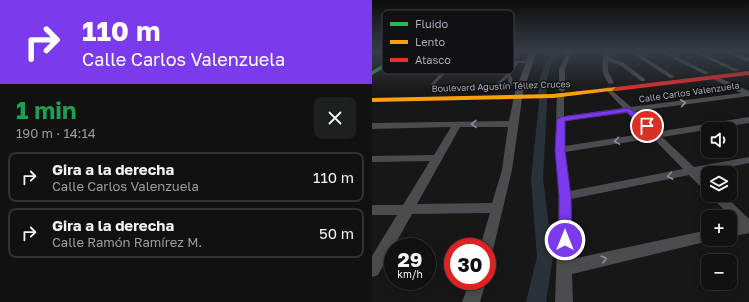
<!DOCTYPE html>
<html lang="es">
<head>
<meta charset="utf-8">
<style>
	:root { --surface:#111; --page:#1e1f1f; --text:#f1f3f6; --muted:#9c9d9f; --line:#303131 }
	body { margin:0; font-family:"Golos Text",sans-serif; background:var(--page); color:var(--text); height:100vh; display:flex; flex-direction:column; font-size:15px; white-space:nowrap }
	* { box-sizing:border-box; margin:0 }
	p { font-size:13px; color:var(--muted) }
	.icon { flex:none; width:22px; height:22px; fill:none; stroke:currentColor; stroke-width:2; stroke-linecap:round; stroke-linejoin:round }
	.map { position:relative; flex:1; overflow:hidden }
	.sheet { display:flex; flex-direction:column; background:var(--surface); width:372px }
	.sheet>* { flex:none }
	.top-card { background:#7c3aed; color:#fff; overflow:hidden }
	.fabs { position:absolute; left:329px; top:122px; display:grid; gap:8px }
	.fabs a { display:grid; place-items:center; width:36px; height:36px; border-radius:8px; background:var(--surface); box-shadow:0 2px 10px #0003,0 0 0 1px var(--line); font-size:20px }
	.speed { position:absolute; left:12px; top:238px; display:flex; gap:8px; font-size:20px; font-weight:700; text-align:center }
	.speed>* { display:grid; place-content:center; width:52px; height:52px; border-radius:50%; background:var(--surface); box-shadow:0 2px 10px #0003,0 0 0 1px var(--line); line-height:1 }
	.speed small { font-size:10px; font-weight:400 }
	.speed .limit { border:6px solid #d22; background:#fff; color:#111 }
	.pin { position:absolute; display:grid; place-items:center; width:34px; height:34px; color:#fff; margin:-17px; border:2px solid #fff; border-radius:50%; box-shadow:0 1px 4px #0007 }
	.me { position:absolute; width:44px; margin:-22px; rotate:0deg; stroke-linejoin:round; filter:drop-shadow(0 0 3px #0008) }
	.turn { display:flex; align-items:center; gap:14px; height:84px; padding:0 16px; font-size:18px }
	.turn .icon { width:52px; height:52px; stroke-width:2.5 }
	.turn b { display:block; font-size:28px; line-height:34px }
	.round { display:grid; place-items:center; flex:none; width:42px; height:42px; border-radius:8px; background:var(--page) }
	.summary { display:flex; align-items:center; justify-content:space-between; height:68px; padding:0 16px }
	h1 { font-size:24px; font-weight:700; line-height:30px; color:#1e9e55 }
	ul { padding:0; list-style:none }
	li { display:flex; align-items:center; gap:12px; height:50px; margin:0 8px 6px; padding:0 8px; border:2px solid var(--line); border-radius:8px }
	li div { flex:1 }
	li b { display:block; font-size:15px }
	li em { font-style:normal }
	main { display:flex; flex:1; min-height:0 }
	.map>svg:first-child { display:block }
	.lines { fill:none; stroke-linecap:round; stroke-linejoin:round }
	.canal { fill:#2a3239; fill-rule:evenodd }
	.lane { fill:#4b4c50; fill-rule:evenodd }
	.street { fill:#4b4c50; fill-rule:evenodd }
	.fast { fill:#30b455; fill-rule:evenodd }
	.slow { fill:#ff9f0a; fill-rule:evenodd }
	.jam { fill:#e5322d; fill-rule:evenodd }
	.oneway { stroke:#8c9099 }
	.route { fill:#7c3aed; stroke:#51269a }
	.labels { text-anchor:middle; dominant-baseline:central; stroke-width:3; stroke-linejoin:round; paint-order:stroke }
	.far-street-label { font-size:9px; fill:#a8adb8; stroke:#111113 }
	.key { fill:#111113; stroke:#3e4045; stroke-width:1 }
	.key-label { font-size:11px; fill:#a8adb8 }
</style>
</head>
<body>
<main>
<section class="sheet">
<div class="top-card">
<div class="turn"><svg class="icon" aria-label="right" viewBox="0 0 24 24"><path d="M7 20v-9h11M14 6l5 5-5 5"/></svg><div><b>110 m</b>Calle Carlos Valenzuela</div></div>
</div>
<div class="summary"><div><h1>1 min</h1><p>190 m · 14:14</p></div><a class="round"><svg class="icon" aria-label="close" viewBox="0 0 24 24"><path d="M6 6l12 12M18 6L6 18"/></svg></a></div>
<ul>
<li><svg class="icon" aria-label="right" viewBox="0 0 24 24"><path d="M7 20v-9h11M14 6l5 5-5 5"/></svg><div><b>Gira a la derecha</b><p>Calle Carlos Valenzuela</p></div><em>110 m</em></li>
<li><svg class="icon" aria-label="right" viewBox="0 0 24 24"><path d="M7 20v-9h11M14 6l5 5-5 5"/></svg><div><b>Gira a la derecha</b><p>Calle Ramón Ramírez M.</p></div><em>50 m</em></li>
</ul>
</section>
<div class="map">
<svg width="377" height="302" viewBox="0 0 377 302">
	<rect width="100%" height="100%" fill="#171717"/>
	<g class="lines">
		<path class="canal" d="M 184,51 L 190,51 L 183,56 L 178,67 L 174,84 L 175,103 L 171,179 L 181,257 L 174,302 L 154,302 L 165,257 L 159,179 L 167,103 L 166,84 L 172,67 L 179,54 Z"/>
		<path class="lane" d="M 97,51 L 99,51 L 96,54 L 98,55 L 124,56 L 126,51 L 128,51 L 127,56 L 127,57 L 125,61 L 145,61 L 146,60 L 147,61 L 158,61 L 159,62 L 158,63 L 146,63 L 138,75 L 140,78 L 141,85 L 133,89 L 126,87 L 125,83 L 135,74 L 143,63 L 124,62 L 119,68 L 118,67 L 121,62 L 88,62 L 81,65 L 61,86 L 59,86 L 59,84 L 79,63 L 87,60 L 123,61 L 124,58 L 96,57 L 94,54 ZM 136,77 L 137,85 L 133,87 L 129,85 L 129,83 Z"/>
		<g class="street">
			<path d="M 0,51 L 11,51 L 0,55 Z"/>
			<path d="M 158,51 L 163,51 L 164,54 L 151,92 L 140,170 L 120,254 L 115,256 L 115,247 L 108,247 L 118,213 L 40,214 L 6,275 L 0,277 L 0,256 L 25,215 L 0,215 L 0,205 L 31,205 L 58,161 L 0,162 L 0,156 L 62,155 L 79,127 L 0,129 L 0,123 L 137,121 L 143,92 ZM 88,127 L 136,127 L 130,170 L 120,203 L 45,204 Z"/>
			<path d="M 196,51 L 201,51 L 193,69 L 193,90 L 190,92 L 187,90 L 187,69 Z"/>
			<path d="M 233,51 L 238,51 L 236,57 L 252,63 L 273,79 L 273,81 L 269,81 L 248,65 L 236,61 L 236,71 L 242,83 L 237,84 C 229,73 229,64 233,51 Z"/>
			<path d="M 257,51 L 263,51 L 303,77 L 298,78 Z"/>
			<path d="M 287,51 L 293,51 L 337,73 L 332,74 Z"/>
			<path d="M 318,51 L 325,51 L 367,70 L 362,71 Z"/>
			<path d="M 349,51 L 356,51 L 377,58 L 377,62 Z"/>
			<path d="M 341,75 L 377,91 L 377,96 L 264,111 L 285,132 L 377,117 L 377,123 L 290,137 L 322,167 L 377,157 L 377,163 L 328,173 L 336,180 L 336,191 L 332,190 L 317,175 L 199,199 L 200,259 L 336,230 L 336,239 L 342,239 L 341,240 L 200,274 L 201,302 L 183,302 L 187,196 L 183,150 L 185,93 L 191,93 L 192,95 L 192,116 L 251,108 L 234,90 L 233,89 L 236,87 L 259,107 L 369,93 L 339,78 L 339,76 ZM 255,113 L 276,133 L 193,146 L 192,121 ZM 281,138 L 311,169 L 198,191 L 193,152 Z"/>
			<path d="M 338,195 L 352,195 L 377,219 L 377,233 L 358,237 L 358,225 L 365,224 Z"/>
			<path d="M 98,281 L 114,281 L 108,302 L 90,302 Z"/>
		</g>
		<path class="fast" d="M 45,51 L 50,51 L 17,65 L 0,75 L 0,71 L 13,63 Z"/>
		<path class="slow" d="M 244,87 L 247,89 L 246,90 L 181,98 L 0,102 L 0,98 L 181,94 Z"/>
		<path class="jam" d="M 377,71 L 377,75 L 244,91 L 241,89 L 244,87 Z"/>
	</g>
	<defs><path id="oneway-chevron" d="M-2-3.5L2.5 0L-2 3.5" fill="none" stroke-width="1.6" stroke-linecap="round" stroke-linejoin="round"/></defs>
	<g class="oneway">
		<use href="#oneway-chevron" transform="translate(311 103) rotate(-8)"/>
		<use href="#oneway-chevron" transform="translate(102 124) rotate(179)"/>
		<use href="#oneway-chevron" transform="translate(245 141) rotate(171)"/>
		<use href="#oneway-chevron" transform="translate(298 176) rotate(169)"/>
		<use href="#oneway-chevron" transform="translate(232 259) rotate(-13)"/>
	</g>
	<linearGradient id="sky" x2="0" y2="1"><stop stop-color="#0d0d0d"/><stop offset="0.55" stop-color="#363c47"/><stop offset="1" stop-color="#363c47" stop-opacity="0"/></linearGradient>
	<rect width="377" height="93" fill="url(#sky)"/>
	<path class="route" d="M 257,108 L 278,125 L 278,128 L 272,128 L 255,112 L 193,121 L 193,150 L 199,196 L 200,240 L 198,244 L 193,245 L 189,244 L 187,240 L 187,196 L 183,150 L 185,119 L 189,117 Z"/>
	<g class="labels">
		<g class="far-street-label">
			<text transform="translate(129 86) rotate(-2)">Boulevard Agustín Téllez Cruces</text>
			<text transform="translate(317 92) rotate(-8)">Calle Carlos Valenzuela</text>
		</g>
	</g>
	<rect x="10" y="10" width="132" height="64" rx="6" class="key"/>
	<rect x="18" y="22" width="18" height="4" fill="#30b455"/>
	<rect x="18" y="40" width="18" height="4" fill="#ff9f0a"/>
	<rect x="18" y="58" width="18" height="4" fill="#e5322d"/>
	<g class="key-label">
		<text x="43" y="28">Fluido</text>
		<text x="43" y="46">Lento</text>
		<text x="43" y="64">Atasco</text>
	</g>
</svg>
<div class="fabs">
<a><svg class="icon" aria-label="sound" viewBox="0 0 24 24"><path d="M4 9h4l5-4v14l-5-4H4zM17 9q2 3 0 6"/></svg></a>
<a><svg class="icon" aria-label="layers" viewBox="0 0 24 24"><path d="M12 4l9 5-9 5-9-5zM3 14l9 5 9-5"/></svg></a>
<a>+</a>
<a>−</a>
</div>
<div class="speed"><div>29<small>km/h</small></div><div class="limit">30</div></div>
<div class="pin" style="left:275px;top:126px;background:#d93025"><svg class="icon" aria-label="arrive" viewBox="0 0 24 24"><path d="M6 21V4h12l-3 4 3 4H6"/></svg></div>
<svg class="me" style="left:193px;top:240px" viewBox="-20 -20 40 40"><circle r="17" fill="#7c3aed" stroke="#fff" stroke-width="3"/><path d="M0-11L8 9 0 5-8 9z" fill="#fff"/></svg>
</div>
</main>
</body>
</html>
